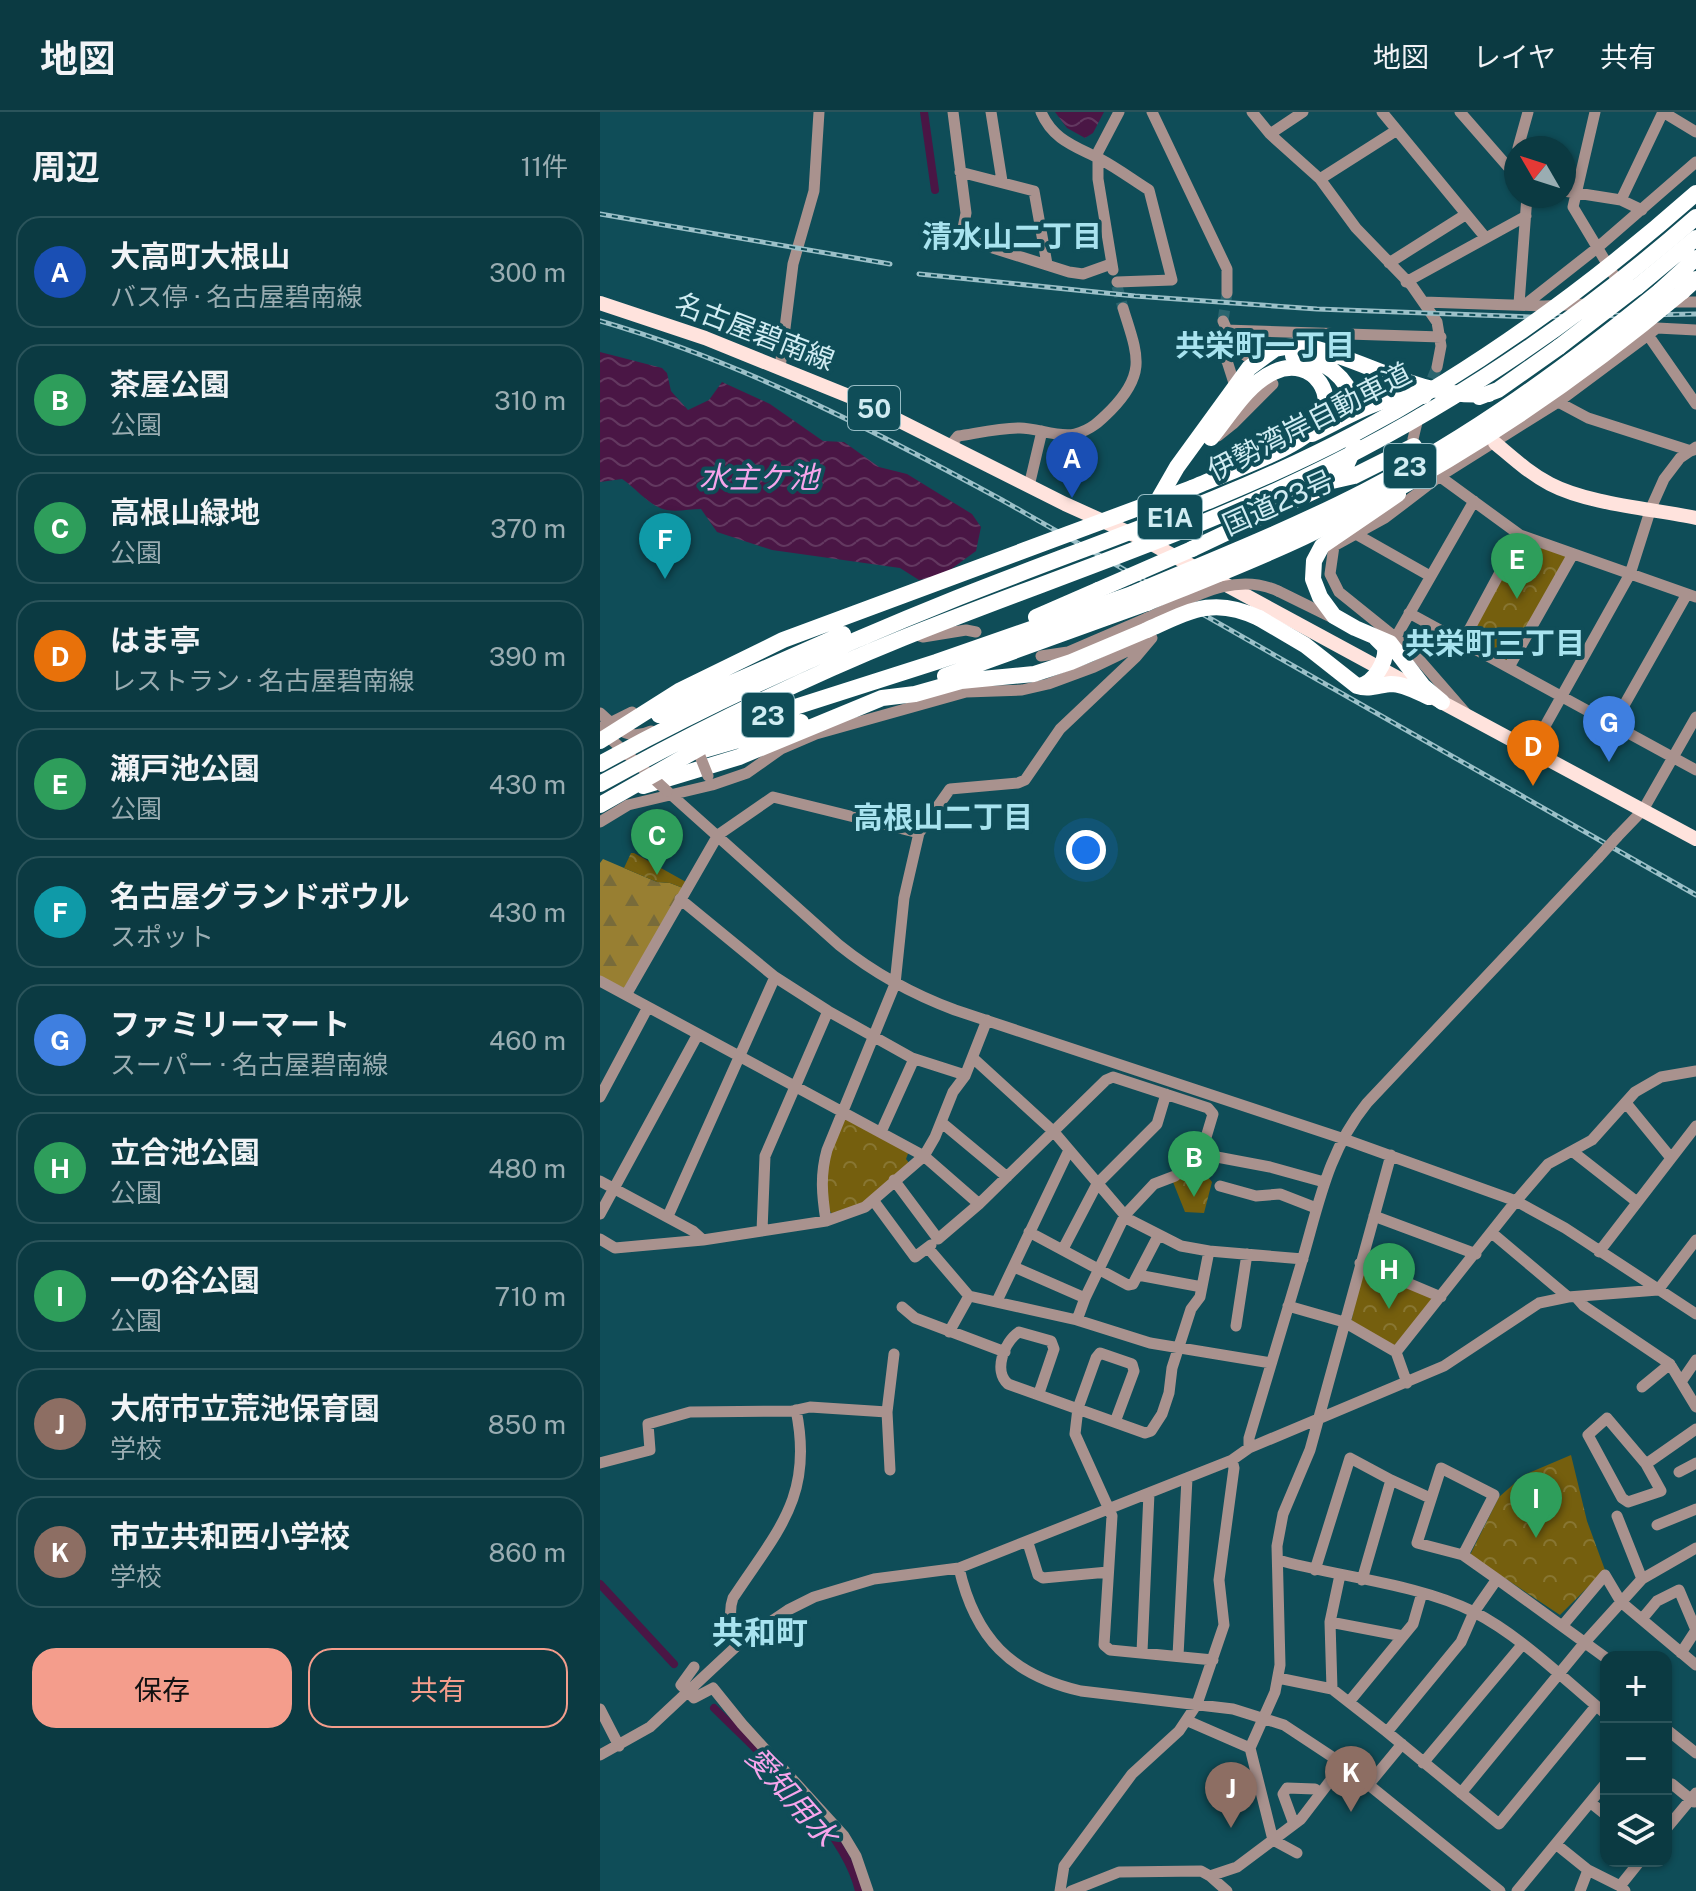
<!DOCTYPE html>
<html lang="ja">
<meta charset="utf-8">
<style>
body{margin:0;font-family:"Public Sans","Noto Sans JP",sans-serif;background:#144149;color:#f1f3f6}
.controls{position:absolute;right:24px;bottom:24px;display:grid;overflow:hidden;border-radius:16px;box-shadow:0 2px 6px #0004}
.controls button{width:72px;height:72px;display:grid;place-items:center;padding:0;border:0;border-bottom:2px solid #2b545b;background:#0b3a42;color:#f1f3f6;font:40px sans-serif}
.compass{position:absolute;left:904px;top:24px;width:72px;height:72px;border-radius:50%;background:#0b3a42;box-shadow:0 2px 6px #0004;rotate:309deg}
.you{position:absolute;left:486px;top:738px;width:28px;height:28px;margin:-20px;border:6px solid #fff;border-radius:50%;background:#1a73e8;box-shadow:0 0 0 12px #1a73e833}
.badge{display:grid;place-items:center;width:52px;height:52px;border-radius:50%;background:#f49d8c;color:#fff;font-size:26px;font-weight:700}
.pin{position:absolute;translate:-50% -66px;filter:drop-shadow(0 2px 4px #0008)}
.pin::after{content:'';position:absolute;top:42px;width:28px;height:24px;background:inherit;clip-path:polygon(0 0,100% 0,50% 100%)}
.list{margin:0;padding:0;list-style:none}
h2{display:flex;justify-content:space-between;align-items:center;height:104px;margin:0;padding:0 32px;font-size:34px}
h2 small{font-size:26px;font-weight:400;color:#9aadb2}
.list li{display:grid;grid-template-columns:52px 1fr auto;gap:24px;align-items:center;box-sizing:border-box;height:112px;margin:0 16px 16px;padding:0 16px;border:2px solid #2b545b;border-radius:24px}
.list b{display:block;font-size:30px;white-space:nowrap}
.list p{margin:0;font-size:26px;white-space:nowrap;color:#9aadb2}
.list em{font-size:26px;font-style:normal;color:#9aadb2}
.actions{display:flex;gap:16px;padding:24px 32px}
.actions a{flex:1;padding:18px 0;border:2px solid #f49d8c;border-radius:24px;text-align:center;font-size:28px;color:#f49d8c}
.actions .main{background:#f49d8c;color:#111}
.icon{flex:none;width:44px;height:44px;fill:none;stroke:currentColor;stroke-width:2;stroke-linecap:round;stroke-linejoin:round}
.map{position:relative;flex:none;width:1096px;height:1779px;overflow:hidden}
header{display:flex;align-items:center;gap:48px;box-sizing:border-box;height:112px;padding:0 40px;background:#0b3a42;border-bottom:2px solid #2b545b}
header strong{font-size:38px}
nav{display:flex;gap:44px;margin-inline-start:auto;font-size:28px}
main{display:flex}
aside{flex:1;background:#0b3a42}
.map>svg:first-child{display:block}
</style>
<header>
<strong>地図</strong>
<nav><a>地図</a><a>レイヤ</a><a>共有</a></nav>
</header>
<main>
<aside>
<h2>周辺<small>11件</small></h2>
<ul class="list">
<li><span class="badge" style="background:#1a4fb4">A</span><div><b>大高町大根山</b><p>バス停 · 名古屋碧南線</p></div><em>300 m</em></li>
<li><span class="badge" style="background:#2e9e5b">B</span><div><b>茶屋公園</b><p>公園</p></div><em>310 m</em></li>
<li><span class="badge" style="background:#2e9e5b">C</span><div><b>高根山緑地</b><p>公園</p></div><em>370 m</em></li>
<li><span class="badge" style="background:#e8710a">D</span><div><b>はま亭</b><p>レストラン · 名古屋碧南線</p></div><em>390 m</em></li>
<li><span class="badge" style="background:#2e9e5b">E</span><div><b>瀬戸池公園</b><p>公園</p></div><em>430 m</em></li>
<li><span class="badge" style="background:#0f9aa8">F</span><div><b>名古屋グランドボウル</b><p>スポット</p></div><em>430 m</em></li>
<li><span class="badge" style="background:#3f7fe0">G</span><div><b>ファミリーマート</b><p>スーパー · 名古屋碧南線</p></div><em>460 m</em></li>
<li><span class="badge" style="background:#2e9e5b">H</span><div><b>立合池公園</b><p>公園</p></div><em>480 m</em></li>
<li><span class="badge" style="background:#2e9e5b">I</span><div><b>一の谷公園</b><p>公園</p></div><em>710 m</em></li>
<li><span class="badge" style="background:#8d6e63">J</span><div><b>大府市立荒池保育園</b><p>学校</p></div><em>850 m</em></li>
<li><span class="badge" style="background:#8d6e63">K</span><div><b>市立共和西小学校</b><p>学校</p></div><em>860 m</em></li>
</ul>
<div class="actions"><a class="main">保存</a><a>共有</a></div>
</aside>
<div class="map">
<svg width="1096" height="1779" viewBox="0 0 1096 1779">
<defs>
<pattern id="forest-firs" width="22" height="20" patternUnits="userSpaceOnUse" patternTransform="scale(2)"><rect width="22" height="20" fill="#987f32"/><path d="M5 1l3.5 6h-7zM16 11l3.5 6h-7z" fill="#786b3a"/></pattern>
<pattern id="park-crowns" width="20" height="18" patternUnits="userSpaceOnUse" patternTransform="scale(2)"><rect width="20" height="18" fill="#755f0e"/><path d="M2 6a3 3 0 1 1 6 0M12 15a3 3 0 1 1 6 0" fill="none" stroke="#887632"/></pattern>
<pattern id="water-waves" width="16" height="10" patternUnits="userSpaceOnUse" patternTransform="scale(2)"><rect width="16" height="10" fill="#4a1645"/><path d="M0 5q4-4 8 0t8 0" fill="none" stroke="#633860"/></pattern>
</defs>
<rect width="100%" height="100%" fill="#0f4d58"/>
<!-- forest -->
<path fill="url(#forest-firs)" d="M3,747L57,770L70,771L83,776L26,877L0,865V751Z"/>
<!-- park -->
<path fill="url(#park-crowns)" d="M920,423L973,442L909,555L862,531Z
M31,741H34L86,770L83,776L70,771L57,770L24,756Z
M250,1006L309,1039L306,1047L309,1051L262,1092L232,1102C215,1081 234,1031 243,1008Z
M595,1049L612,1070L604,1101L585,1100L573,1070Z
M765,1157L832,1185L833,1189L793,1235L751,1211L762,1158Z
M971,1343L987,1409L1005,1458L960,1503L870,1443L899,1385L924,1363Z"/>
<!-- water -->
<path fill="url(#water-waves)" d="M455,0H504L493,21L485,26L467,16Z
M0,240L62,256L67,261L71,279L88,298L109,288L122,270L170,292L223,329L244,330L279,355L307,362L372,402L381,415L376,439L343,463L319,468L300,456L172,438L117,420L101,397C90,397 77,400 67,398C50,395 36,376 22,367L0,370Z"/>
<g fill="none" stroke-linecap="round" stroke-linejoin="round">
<!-- canal -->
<path stroke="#4a1645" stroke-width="8" d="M324,0L335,78
M0,1472L74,1552
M114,1596C159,1641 245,1716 259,1779"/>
<!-- minor-tunnel -->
<path stroke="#2c656f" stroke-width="11" stroke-dasharray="11 5.5" stroke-linecap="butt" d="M517,174L523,196
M623,209L627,181
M826,282L837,255"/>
<!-- minor -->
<path stroke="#a9928e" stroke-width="11" d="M353,0L366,101L361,126L469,160L483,162L511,152
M391,0L402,69
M441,0C453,28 475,34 500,47C517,56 533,68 549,78L572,168L517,170
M552,0L627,157V181
M652,0L670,22L720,67L756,116L812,174L837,210L841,234L837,255
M782,0L885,125
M860,0L916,64
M995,0L973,95L1021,175
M670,22L703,0
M918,36L928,0
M360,60L434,79L447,152
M720,67L797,18
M964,79L1021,88L1042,98
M1021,88L1063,0L1096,20
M789,151L865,103
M513,158L498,67V40L519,0
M806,170L926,104
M824,190L944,194L988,192
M1069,190H1096
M919,192L927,84
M926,192L997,136L1096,50
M623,209L632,229L646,244
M1096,218L1057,216L1048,223L1096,292
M180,256L193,152L214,79L219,0
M635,274L627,249L616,235L617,224L625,218L841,225
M958,290L988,306L1091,339L1096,337
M618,324L633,312L673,272L670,269
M350,334L358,324C378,321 399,316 420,316C437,316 459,326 475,322C491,318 500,309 511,298C548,260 537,242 523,196
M816,340L813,327L819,302
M835,361L920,423L1096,485
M429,374L442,319
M754,421L830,464
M678,479L735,507
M809,501L1096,658
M317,523L323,525L366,518L376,520
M796,525L874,389
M862,531L920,423
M441,544L468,540L547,506
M909,555L973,442
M865,600L811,538L739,480L730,462L734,434L785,406L840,364L958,290L1048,223
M0,601C16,615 27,630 51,619
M1014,611L1087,482
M0,616L32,600
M931,639L1030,462L1051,396L1064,367L1080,346L1096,335
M67,679L239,833C275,862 312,882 355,898L741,1026L916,1089L965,1116L1096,1202
M0,710L28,693L112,673L147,661L181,637L216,622L366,580L422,578L448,572L494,555L548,529
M1017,725L1043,698L1096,605
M80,787L175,865L228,899L312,946L365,963
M0,869L324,1044L379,1092
M26,883L118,723L173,685L319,721
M373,946L454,1020L528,1107L581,1134L609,1139L703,1147
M0,985L48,895
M1026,991L1071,1046
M341,1010L407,1065
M281,1020L314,947
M972,1039L1037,1090
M601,1042L670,1055L724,1070
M294,1068L338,1127L379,1092L506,968L513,965L608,996L613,1002L601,1042L575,1064L554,1072L525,1103L485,1186L477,1208
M0,1069L93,1119L103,1128
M620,1074L656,1084L680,1082L716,1096
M273,1088L315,1145L331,1133
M0,1102L98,922
M68,1104L175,865
M774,1104L876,1142
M226,1109C222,1083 220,1063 227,1038L295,872L304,786L319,721L350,677L418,671L425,668L460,617L536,545L552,526
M162,1119L165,1044L228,899
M429,1120L528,1173L533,1172L558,1124
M892,1121L968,1185
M0,1127L15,1136L103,1128L226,1109L265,1095L324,1044L335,1025L353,980L365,964L387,908
M328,1136L369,1184L477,1208L550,1231L671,1251
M463,1137L497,1072L557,1012L566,982
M999,1140L1096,1014
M760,1151L841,1185
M414,1155L485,1186
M538,1163L602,1175
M976,1185L984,1194L1070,1252L1096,1295
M397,1189L469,1038
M688,1194L744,1210L796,1240L807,1271
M302,1195L315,1206L405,1240
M636,1214L647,1142
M349,1220L369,1184
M796,1240L916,1089L948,1052L992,1028L1035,980L1061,965L1096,959
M1081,1270L1096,1248
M1042,1275L1070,1252
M439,1281L454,1237L451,1229L419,1220C404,1230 393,1259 408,1272L545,1321L551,1319L562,1302L569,1281L572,1256L591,1197L600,1185L609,1139
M1007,1306L1046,1352L1061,1379L1028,1390L1022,1386L988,1323Z
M515,1310L534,1259L532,1252L500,1241L496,1246L478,1296L475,1322L512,1404L504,1533L510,1538L613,1548
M649,1336V1326C667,1267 684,1208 702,1149C719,1091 728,1039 767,991L998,746
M0,1351L50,1338L48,1312L90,1300L192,1299L210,1295L287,1300
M1046,1352L1096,1317
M841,1356L894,1383L863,1443L817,1431Z
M290,1358L287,1300L294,1242
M1079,1360L1096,1351
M1017,1404L1042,1467
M1057,1413L1096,1397
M428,1431L438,1463L443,1466L508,1460
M863,1443L897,1467
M678,1448C739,1465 819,1472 874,1500C921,1524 966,1569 1006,1602
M359,1456C375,1526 411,1563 481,1579L633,1597L684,1613L743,1652L900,1779
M715,1458L750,1346L791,1368
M762,1468L791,1368L830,1386
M1042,1507L1057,1489L1079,1478L1096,1518L1081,1541
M730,1510L803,1524
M963,1513L1005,1463L1021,1490L1096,1553
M142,1529C131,1519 128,1500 133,1486C177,1419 214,1385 196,1298
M542,1540L549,1381
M578,1544L587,1366
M94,1555L81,1573L94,1586L113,1576L142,1612L244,1724L256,1744L268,1779
M678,1566L732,1577L787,1620L861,1530L874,1500L897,1467L1006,1546
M732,1577L730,1510L740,1463
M749,1590L813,1512L822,1481
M0,1597L19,1634
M588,1609L650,1636
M1066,1617L1096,1641
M787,1620L899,1712L996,1594
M0,1643L50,1615L142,1529L188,1498L214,1485L274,1467L359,1456L632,1348L649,1336L844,1254L939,1191L968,1185L1058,1178L1096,1128
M823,1651L922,1533
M769,1672L802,1632
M1066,1675L1072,1672L1094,1690
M861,1681L986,1529L1042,1467L1096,1436
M991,1691L1006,1703
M694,1712L683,1682L687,1676L715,1677L720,1682
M1066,1717L1096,1681
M957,1733L988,1758L1020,1774L1025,1779
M697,1741L673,1728L650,1636L675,1580L680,1553L677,1434L683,1402L710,1338L791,1043
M610,1764L627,1779
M1020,1774L1040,1749
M460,1779L464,1754L532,1662L579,1619L597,1592L624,1513L619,1468L634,1356L632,1348
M471,1779L519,1760L601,1759L610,1764L637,1755L701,1707L743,1652
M917,1779L1006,1671
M980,1779L988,1758"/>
<!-- major -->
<path stroke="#ffe3dd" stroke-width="14" d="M0,191L105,226L256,287L465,392L543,427L601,459
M895,331C913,346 929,361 950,372C988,392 1053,397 1096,406
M619,469L809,572
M834,586L1096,727"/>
<!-- highway -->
<path stroke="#fff" stroke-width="16" d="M1037,175L1096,126
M1060,179L1096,146
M1082,180L1096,167
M693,244C725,246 747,265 756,294
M879,285L898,278L959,235
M712,322C746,306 785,280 824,284
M732,369L754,364L814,334
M592,376C623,362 691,339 713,317C744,287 713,242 674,260C647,272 629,304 611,326
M798,382L722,434L714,449L713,467L720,485L734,504L755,516L790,531L823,574L842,590
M538,423L577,355L649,256L675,237L697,233L710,235C770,250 825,288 889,282
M592,437L723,375L746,354L755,334
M436,505L498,478
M659,506L705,533L757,574C769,578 779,573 791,572C804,572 817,580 829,585
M345,564L547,491
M759,574C774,571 787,550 785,535L776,526
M158,607L336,550L532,482
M100,639L201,610
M43,674L139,645L282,586L315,582L361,569L434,562L471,550L547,518"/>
<!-- rail casing -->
<g stroke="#9bc0c8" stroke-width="5">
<path id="rail" d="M0,102L290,152
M319,162L535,184L717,197L930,205L1096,202
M0,209C142,250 273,318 402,388L1096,783"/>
</g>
<!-- rail -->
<use href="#rail" stroke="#0f4d58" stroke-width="2" stroke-dasharray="6" stroke-linecap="butt"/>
<!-- minor-bridge -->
<path stroke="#a9928e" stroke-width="11" d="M547,506C589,488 633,458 678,479
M0,617L67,679
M96,634L108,664
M998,746L1017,725"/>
<!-- highway-bridge -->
<path stroke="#fff" stroke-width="16" d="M959,235L1037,175
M498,478L592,437
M532,482C610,449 689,418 765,379C871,325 968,254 1060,179
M547,491C599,470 653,449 704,425C841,360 967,277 1082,180
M547,518C590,499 613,484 659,506
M59,603L243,522
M0,629L79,579L183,528L592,376
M0,652C114,589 235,535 357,486C490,433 627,389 754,322C877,257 992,173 1096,81
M0,672C98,618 199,568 303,526C447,468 598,420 736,350C865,285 988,200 1096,105
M0,693L170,596"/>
</g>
<g text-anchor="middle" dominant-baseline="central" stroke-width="8" stroke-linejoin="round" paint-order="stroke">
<!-- shield labels -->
<g fill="#0f4d58" stroke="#96bcc4" stroke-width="2">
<rect x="248" y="274" width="52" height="44" rx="6"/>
<rect x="784" y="332" width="52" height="44" rx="6"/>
<rect x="538" y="383" width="64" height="44" rx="6"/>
<rect x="142" y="581" width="52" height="44" rx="6"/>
</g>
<g font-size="26" font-weight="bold" fill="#d0ecf2">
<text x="274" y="296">50</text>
<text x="810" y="354">23</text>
<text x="570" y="405">E1A</text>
<text x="168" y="603">23</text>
</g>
<!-- street labels -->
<g font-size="28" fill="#d0ecf2" stroke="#0f4d58">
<text transform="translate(155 219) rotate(21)">名古屋碧南線</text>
<text transform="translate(709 309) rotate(-27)">伊勢湾岸自動車道</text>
<text transform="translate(678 390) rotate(-24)">国道23号</text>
</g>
<!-- neighbourhood labels -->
<g font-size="30" font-weight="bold" fill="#a8e3ef" stroke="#0f4d58">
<text x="412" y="124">清水山二丁目</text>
<text x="665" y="233">共栄町一丁目</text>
<text x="895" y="531">共栄町三丁目</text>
<text x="343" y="705">高根山二丁目</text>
</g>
<!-- water labels -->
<g font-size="30" font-style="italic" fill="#f6a5eb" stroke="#0f4d58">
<text x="159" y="365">水主ケ池</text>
<text transform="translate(192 1684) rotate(49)">愛知用水</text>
</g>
<!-- quarter labels -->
<g font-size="32" font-weight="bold" fill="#a8e3ef" stroke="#0f4d58">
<text x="160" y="1520">共和町</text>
</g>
</g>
</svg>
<div class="controls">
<button>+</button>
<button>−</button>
<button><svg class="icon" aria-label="layers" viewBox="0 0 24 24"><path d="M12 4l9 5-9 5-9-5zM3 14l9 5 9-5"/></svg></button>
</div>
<svg class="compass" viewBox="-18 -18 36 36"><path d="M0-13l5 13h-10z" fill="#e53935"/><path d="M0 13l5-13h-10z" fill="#9aadb2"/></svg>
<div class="you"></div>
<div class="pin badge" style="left:472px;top:386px;background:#1a4fb4">A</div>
<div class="pin badge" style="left:594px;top:1085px;background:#2e9e5b">B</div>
<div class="pin badge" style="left:57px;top:763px;background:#2e9e5b">C</div>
<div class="pin badge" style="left:933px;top:674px;background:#e8710a">D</div>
<div class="pin badge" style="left:917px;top:487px;background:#2e9e5b">E</div>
<div class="pin badge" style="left:65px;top:467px;background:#0f9aa8">F</div>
<div class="pin badge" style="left:1009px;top:650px;background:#3f7fe0">G</div>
<div class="pin badge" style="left:789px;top:1197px;background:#2e9e5b">H</div>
<div class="pin badge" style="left:936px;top:1426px;background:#2e9e5b">I</div>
<div class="pin badge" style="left:631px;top:1716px;background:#8d6e63">J</div>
<div class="pin badge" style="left:751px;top:1700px;background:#8d6e63">K</div>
</div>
</main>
